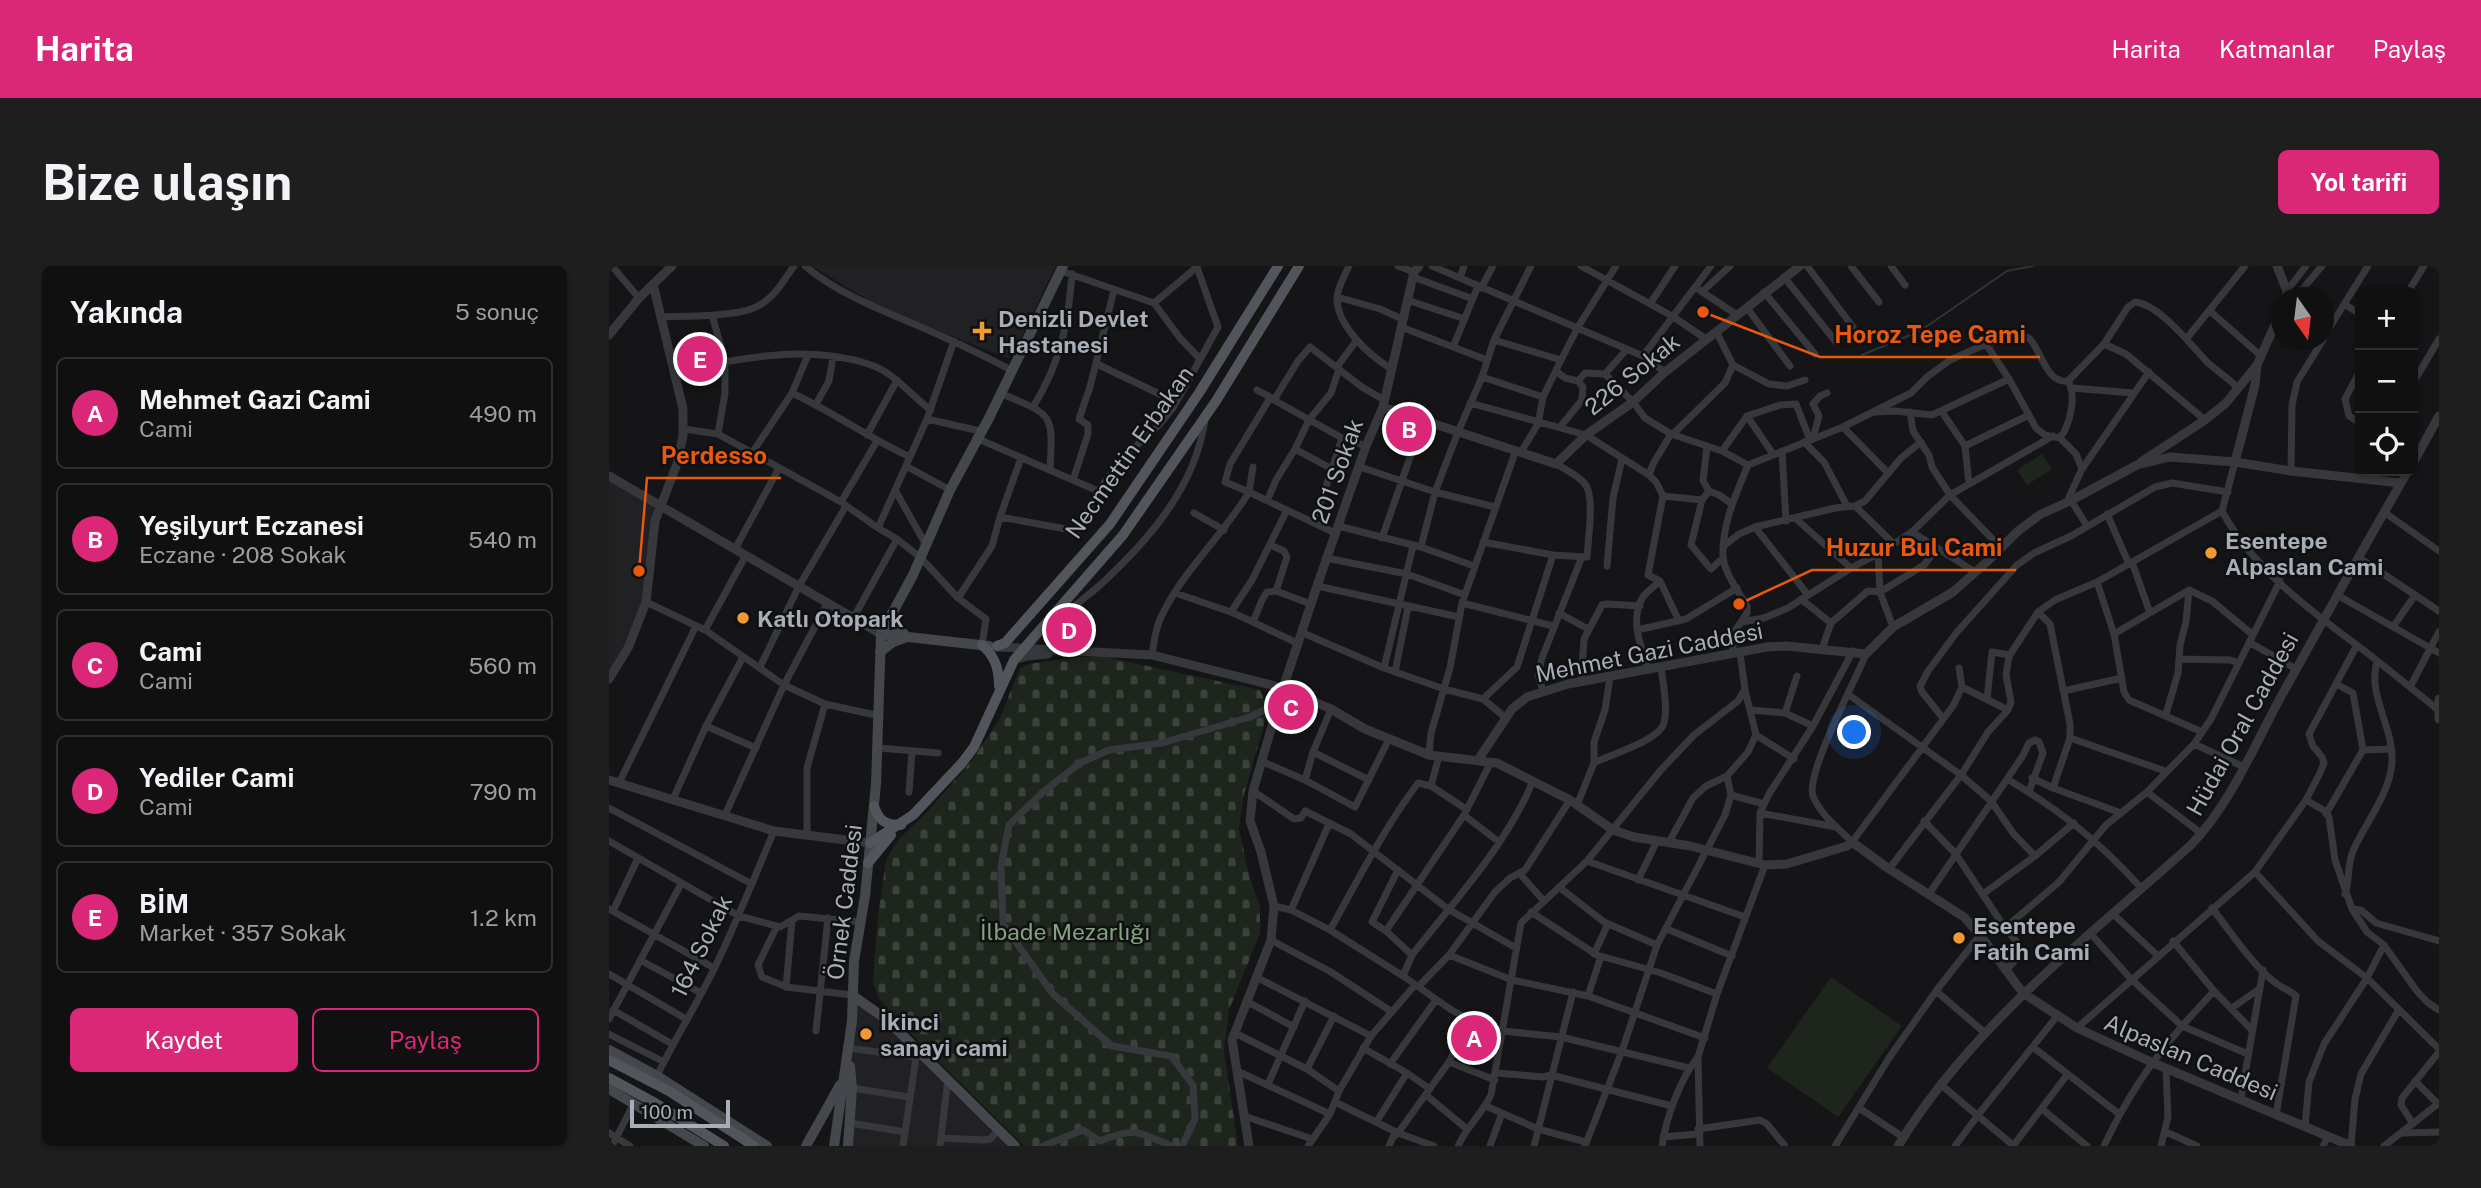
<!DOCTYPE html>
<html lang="tr">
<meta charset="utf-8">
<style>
body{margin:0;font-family:"Public Sans",sans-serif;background:#1e1e1f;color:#f1f3f6}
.controls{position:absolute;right:21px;top:21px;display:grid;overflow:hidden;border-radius:10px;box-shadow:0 2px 5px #0004}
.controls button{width:63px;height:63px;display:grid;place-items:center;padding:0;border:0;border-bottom:2px solid #303031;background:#101011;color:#f1f3f6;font:35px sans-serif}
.compass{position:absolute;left:1662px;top:21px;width:63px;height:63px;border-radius:50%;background:#101011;box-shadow:0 2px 5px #0004;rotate:166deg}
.scale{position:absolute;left:21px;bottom:18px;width:100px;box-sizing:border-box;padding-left:7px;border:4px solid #a7aeb7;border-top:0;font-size:19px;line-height:24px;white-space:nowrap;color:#a7aeb7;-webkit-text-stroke:5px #101012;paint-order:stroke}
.you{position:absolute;left:1246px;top:467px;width:24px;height:24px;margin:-18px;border:5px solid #fff;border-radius:50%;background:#1a73e8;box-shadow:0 0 0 10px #1a73e833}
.badge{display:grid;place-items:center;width:46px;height:46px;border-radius:50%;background:#db2777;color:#fff;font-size:23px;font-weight:700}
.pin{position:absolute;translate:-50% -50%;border:4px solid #fff;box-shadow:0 2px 7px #0006}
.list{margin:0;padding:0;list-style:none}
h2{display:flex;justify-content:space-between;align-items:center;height:91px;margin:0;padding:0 28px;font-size:30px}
h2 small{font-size:23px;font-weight:400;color:#9c9d9f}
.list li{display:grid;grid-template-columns:46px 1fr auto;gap:21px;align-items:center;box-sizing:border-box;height:112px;margin:0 14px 14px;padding:0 14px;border:2px solid #303031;border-radius:10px}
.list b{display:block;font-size:26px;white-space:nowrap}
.list p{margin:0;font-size:23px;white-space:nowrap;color:#9c9d9f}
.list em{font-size:23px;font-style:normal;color:#9c9d9f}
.actions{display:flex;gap:14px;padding:21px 28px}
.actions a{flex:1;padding:16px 0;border:2px solid #db2777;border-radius:10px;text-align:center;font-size:24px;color:#db2777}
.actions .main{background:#db2777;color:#fff}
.icon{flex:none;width:38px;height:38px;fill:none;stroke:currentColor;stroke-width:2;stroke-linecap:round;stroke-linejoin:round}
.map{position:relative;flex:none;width:1830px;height:880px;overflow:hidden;border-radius:10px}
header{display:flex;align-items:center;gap:42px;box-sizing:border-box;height:98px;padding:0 35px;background:#db2777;color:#fff}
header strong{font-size:33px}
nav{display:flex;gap:38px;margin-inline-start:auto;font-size:24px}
.intro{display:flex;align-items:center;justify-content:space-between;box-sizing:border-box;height:168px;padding:0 42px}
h1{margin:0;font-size:49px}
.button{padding:18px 32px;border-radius:10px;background:#db2777;color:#fff;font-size:24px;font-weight:700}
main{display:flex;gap:42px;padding:0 42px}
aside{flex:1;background:#101011;border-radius:10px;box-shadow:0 2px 5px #0004}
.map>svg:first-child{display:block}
</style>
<header>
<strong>Harita</strong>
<nav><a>Harita</a><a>Katmanlar</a><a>Paylaş</a></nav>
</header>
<div class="intro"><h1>Bize ulaşın</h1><a class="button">Yol tarifi</a></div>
<main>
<aside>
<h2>Yakında<small>5 sonuç</small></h2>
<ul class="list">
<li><span class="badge">A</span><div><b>Mehmet Gazi Cami</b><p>Cami</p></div><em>490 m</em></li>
<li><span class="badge">B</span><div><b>Yeşilyurt Eczanesi</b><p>Eczane · 208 Sokak</p></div><em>540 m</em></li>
<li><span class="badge">C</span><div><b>Cami</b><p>Cami</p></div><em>560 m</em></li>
<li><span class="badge">D</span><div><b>Yediler Cami</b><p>Cami</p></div><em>790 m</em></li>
<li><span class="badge">E</span><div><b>BİM</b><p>Market · 357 Sokak</p></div><em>1.2 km</em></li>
</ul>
<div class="actions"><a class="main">Kaydet</a><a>Paylaş</a></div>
</aside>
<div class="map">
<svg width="1830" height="880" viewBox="0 0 1830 880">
<defs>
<pattern id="cemetery-stones" width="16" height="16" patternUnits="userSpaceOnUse" patternTransform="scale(1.75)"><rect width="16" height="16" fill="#1d251d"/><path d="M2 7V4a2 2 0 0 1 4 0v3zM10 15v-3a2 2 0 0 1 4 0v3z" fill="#3b423c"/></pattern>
</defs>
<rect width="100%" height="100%" fill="#151517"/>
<!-- built -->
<path fill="#212124" d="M203,0H447L404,88L398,92L270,41Z
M0,210L47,241L37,336L0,413Z
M243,729L406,880H234Z"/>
<!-- cemetery -->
<path fill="url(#cemetery-stones)" d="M468,391H496L651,424L658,440L655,459L634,532L630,562L640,610L651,640V667L620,744L615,785L629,880H415L292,758L271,734L264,718L268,658L277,594L289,574L321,543L364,493L391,452L411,402L420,398Z"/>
<!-- garden -->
<path fill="#1d251d" d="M1433,188L1443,203L1418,219L1408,204Z
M1222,711L1293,760L1229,851L1158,802Z"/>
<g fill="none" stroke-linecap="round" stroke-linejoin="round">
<!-- stream -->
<path stroke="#2b363b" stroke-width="2" d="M1253,89L1311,65L1398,5L1424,0"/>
<!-- minor -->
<path stroke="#36383c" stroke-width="7" d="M3,0L30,32
M196,0C227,26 267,42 305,58C338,72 370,87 402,104
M740,0C736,9 728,22 728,32C728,60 760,89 781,102
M789,0L805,6
M823,0L1034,90L1056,106
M972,0L1063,50L1097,73
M1198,0L1244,61
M1242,0L1270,36
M1282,0L1296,19
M452,5L545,37L571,72L591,93
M804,11L864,33
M1175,11L1227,76
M851,12L855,0
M1086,21L1128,49
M872,22L884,0
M1678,25L1697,0
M1093,26L1121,0
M1155,26L1206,88
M1799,26L1815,0
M728,31L771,43L793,53
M1681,32L1691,26L1713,0
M798,34L856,53
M545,37L588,1L586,0
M1041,38L1066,0
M1735,38L1751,48
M1138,42L1181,100
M1601,45L1652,90
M103,49L116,95V127L109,168
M52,51C76,50 130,51 149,40C165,32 175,14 185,0
M792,61L878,94
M1107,65L1124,99L1160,118L1178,120L1196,114
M1578,72L1636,0
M1714,72L1759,0
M885,74L952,94
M1377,78L1400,113L1427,162L1436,169L1451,172L1467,188L1473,203L1460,231L1478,260
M1495,78L1517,88L1596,154
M844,81L869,20
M1034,90L1102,0
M488,98L567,136
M728,101L747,75
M65,105C129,93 199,77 262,99C286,107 302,130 322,144
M947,105L956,112L969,115L976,107L996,108L1024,136L1036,152L1062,168L1113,185L1139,199
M1751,105L1736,133L1740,150L1751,157
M996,108L1018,83
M873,111L934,131
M1804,117L1830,73
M1463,122L1524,127
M648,124L665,133
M183,127C224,146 260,172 301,191
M391,127C445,150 444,146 441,204
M861,137L977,169L1040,209L1047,216L1054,230L1093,234L1100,225L1110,229L1123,238
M207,138L220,115L224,91
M424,141C451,98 459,59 463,8
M1267,146L1286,145L1323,149L1400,113
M1301,146L1304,165L1320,189L1323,201L1341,229L1392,282
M1333,146L1356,180L1360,218
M1138,150L1164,188
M318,153L371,165
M951,161L973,134L974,121L969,115
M1234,161L1279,207
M75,163L109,168L232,236L269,262L288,273L245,351
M1064,168L1116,117L1124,99
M258,169L288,114
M367,172L489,225
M1204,172L1210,150L1204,138L1211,130L1218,127
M1451,172C1461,159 1468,130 1459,115L1495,78L1519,41L1526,36C1550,38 1582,79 1598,96C1608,105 1619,112 1628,121
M1195,176L1215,196L1238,240
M757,180L733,172L665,134L689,95L701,81L753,121L775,134
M1098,180L1094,215L1100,225
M1356,180L1420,149
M686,183L700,154L722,127L730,103
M1113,185L1138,150L1171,139L1187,138L1201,174
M1173,185L1177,255
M912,186L929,158L934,131L952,94L969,61L1007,0
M143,187L183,127L199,89
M1626,196L1613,245C1644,304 1705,347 1757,386C1781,405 1805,424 1828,443
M297,200L341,224
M644,201L640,226L616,216L621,198L661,132
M751,201L826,226L886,241
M1473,203L1540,106
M1682,205L1683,139L1688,116L1714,74
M1040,209L1044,198L1062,168
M464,214L479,168V159L470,153L481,121L505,24
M286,224L317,279
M1054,230L1039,309L1051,315L1070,355
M659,233L667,214L686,183L723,203L733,172
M1093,234L1082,279L1102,303L1114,292
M232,236L268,175
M1246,240L1284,277
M1775,246L1830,285
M585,247L615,264
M1498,248L1520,298
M391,251L468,265L489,225L514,192L550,159L564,142L609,61L588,1
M1186,252L1242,302
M705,255L723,203
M729,260L812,281L865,300
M1146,261L1199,329
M269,262L318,153L345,75
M1303,266L1366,306
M773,272L814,154
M288,273L312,292L349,332L377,353L373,379
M874,276L944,289L978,291C979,274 986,230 976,218C969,209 957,204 947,198
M661,279L675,285L678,291L667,325
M1116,279L1130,268L1146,261L1226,242L1246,240L1256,235L1292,192L1312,176
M812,281L826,226L849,166L873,111L885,74L922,0
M126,283L170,202
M1269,288L1271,326L1284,361
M1749,291L1830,345
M717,292L798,308L856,329
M1523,296L1541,347
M998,300L1004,232L1013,193
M1488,316L1505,368L1515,426L1520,434L1593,466
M708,320L850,351
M566,327L622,346L643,314L678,244
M1728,329L1830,387
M349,332L383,280L391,251L412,192
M1192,333L1222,357
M37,336L96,364L175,419L216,438L271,450
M853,337L944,360
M622,346L644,356L653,334L658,326L667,325L702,338
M1429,346L1441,358L1461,458V472L1444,522
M950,347L979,363
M644,356L690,378
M1133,356L1155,352L1179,342L1242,302L1269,288L1303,266L1341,229L1444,170
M1784,361L1806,329
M96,364L137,289
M1028,364L1077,353L1128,322
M694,367L775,402L835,423L874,433L897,452
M1505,368L1580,324L1603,335L1644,369
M1640,376L1687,403
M451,383L443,376V364C455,346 474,334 490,320C539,275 586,222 596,154
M1213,383L1222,357L1259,325L1271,326L1315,299L1328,282
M1124,387V368L1138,347V340C1130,326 1115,307 1114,290C1113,258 1127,228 1139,199L1234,161L1302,127L1318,111L1341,94L1377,78L1404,71L1415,70L1421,73C1433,87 1438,118 1459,115
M1257,388C1247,414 1196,508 1204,530C1211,548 1229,562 1243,576L1344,440L1353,421L1350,402
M543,389C545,375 547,360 554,347C575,304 615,268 640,226L726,267
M1570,393L1621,394L1630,397
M151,401L190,320L237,240
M775,402L804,280
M1040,404C1032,383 1020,352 1034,331C1038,325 1046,320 1051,315
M786,406L799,341
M972,416L975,373L993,339L998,338L1031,340
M1353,421L1399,444
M1801,421L1830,366
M934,425L929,408L933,392L972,293
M1454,425L1513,412
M1240,429L1352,509L1382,535L1404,567L1426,590
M874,433L908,401L944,289
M1378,433L1383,386L1401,389
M1141,444L1176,447L1204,460
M1176,447L1188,410
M1557,448L1569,407L1571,379L1577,356L1580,324
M1334,452L1313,426L1311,420L1319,405L1348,366L1408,299L1425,287L1462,270L1546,221L1563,217L1619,226
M97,460L147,482
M1147,469L1185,493
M1461,472L1556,505
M1585,478L1635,501
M270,482L329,487
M1754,484L1782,483
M704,486L760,514
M820,489L822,467L841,402L853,337L907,184
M652,495L696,514L746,541L780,473
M985,497C1002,488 1050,475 1055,457C1059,440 1054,418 1052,401
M1423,512L1444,522L1512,547
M1398,513C1451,544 1492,577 1533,623
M696,514L704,486L722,443
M10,517L87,360
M822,520L857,543
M644,525L685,553L692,552L696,545L742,568L839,643L907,682
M300,526L303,485
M1538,526L1593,568
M1122,529L1155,538
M64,533L97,460L134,391
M1697,534L1716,545L1720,551L1726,594L1743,643L1758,666L1775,679L1807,724L1818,736L1830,744
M968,539L985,497V476L996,444L1001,411
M0,542L143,618
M1151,547L1227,561
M1717,548L1754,484L1744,427L1727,418
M116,549L175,419L219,336
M855,549L890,576
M1315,555L1346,587L1396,662L1408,676L1409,691L1396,705
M198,570V502L216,438
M0,575L130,650L171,661L190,650L252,656
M1060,576L1084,532L1097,520L1118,510L1139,486L1147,469L1136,424
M978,595L1136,651
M1150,597L1151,547L1160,528L1204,460L1244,385
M1280,603L1352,509L1379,466L1399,444L1402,436L1397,409L1400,390L1429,346L1446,334L1488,316L1613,245
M1646,606L1709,675L1758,712L1830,783
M910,607L935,635
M1029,614L1048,575
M950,621L995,656L1048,679
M1320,628L1413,491L1420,477L1426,474L1430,476L1434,487L1420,526
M1374,628L1426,590L1465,557
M1736,628C1741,614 1738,599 1744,585C1756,557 1781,528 1783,496C1785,461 1758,430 1768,395
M665,640L682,644L721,664L794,710L841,743L861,754L894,765L952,771L1080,802
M1603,642C1620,664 1647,704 1668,718C1675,723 1681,724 1687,730L1667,849
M0,643L105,702
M1743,643L1752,644L1767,657L1830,675
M682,644L720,558
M4,645L29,592
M922,646L988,689L1052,707L1108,728
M1504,648L1548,689
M183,655L177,721L243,729
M168,660L149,699L153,711L175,720
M1396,662L1450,616L1497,559L1538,526L1585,478L1602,453L1671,315
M1058,663L1123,690
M721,664C749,614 775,562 809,517L822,520L830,490
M777,665L763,656L789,604
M1481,667L1522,713L1573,760C1539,800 1517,833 1495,880
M662,674L722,706L783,746
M1564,675L1605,725L1643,764
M985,688L999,658
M803,689L777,665L855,549L882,496
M840,689L903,714L979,730L1096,772
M31,694L92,727
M0,708L77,753
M794,710L803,689C846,634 897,580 924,515
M647,711L762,770
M810,720L840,689L886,626L901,612L916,604L961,534
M1327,725L1376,767
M1605,725L1573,760L1639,788
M979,730L992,690
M637,735L685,761
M1623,742L1650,723
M4,744L63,778
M0,753L72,618
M1468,762L1646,606L1697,534L1711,507L1715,497L1713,491L1704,480L1700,468L1748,379
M207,765L219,652
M626,767L698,803L730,825
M0,768L55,796
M1424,781L1510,848
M239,782L307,791
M754,782L798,807L821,823
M840,796L886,814
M781,798L827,734
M698,803L725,750
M628,805L721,848
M887,807L934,811L942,809L1063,840
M48,810C66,772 89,737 107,699C128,655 146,610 165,565
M1806,815L1829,838
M659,818L696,735
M1331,818L1405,880
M243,822L300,831
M817,829L858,863
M1632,832L1654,704
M726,836L789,867L825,880
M877,840L929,863L977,876
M1250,842L1294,871
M1433,843L1478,880
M635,850L703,873
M768,855L798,807
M241,857L296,866
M1804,858L1792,839L1793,832L1830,786
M1696,861L1700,816L1715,778L1758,712L1775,679
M1089,863L1151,854L1158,858L1176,880
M1557,866L1588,880
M0,867L21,880
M1793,867L1830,866
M1054,871L1089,868
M332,872L374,874L381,873L390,864
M3,880L25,837
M294,880L307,791L311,787
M331,880L339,813
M434,880L474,864L491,875C528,860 529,867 563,880
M573,880L586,853L584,819L562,790L503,780L444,728L394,658L392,600L400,559L434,526L471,497L500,484L553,477L641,451L669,437
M699,880L721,848L730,825L762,770L806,719
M780,880L784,871L789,867L840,796L861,754
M849,880C857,861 873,848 882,829L912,657L978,595L1051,505L1085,469L1129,435L1136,423L1131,387
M881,880L893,847
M925,880L964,726
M976,880L1013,785L1048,679L1116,549L1122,529L1118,510
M1053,880C1057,852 1071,813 1089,791
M1091,880L1089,791L1108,728L1156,599
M1226,880L1280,792L1327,725L1371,669
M1346,880L1369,849L1449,749
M1404,880L1458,809
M1552,880L1559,851L1557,802
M1714,880L1719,870
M1742,880L1746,833L1752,808L1789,745
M1775,880L1830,837"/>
<!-- tertiary -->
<path stroke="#36383c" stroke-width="9" d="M1668,0L1678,25L1677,32
M0,69L30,32L63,0
M774,141L947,198L977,169L1024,136L1056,106L1191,0
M1532,196L1596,154L1617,137L1648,99
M1626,196L1646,119L1648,99L1672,45
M1804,197L1830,150
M0,210L272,368
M388,381L543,389L674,422L722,443L756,463L820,489L888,497L961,534L1004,564L1025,571L1081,580L1156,599L1178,598L1238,580L1243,576L1280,603L1355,651L1371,669L1414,727L1468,762L1542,796L1742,880
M405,394L418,390L439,388
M0,413L19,382L37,336L46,255L68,198L74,170V143L44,18
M1830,433V453
M869,494L903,443L918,431L959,418L1158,381L1177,380L1257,388L1284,361L1344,326L1381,293L1409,265L1432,248L1461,235L1528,199L1561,191L1626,196L1682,205L1792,217
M0,514L165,565L261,577
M640,880L623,774L662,674L665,640L652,586L641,555L644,525L674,422L708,320L757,180L774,141L805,6L810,0
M1289,880C1363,759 1477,673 1582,579C1620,539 1642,487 1668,438C1711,360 1754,282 1799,205"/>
<!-- secondary -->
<path stroke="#44474c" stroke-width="10" d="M272,368L380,380
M271,386L284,376L298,371L287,360L283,347
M243,729L277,753L406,880
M0,784L48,810L158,880
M0,823L95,880
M197,880L231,819
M225,880L243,755L245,695L256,630L267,518L272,368L304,309L341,224L380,152L454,0
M239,880L243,822L241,800"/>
<!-- primary -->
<path stroke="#52555b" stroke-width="10" d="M373,379C386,390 390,403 390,420
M388,380L396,377L501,258L590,127L669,0
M265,540C270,555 276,559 292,559
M261,577L304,549L353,497L365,481L405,394L514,269L607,135L690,0
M259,597L282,569
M0,794L60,825L145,880
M0,812L46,837L115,880"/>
</g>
<!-- markers -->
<g fill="#f19933" stroke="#101012" stroke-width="2.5">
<path d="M369.5 54.5h7v7h7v7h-7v7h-7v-7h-7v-7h7z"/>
<circle cx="1602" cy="287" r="7"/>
<circle cx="134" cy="352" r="7"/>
<circle cx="1350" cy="672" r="7"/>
<circle cx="257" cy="768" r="7"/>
</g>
<g text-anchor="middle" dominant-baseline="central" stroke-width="5" stroke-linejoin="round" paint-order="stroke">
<!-- poi labels -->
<g font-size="23" font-weight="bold" fill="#a7aeb7" stroke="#101012" text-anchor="start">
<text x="389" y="52">Denizli Devlet<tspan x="389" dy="26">Hastanesi</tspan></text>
<text x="1616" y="274">Esentepe<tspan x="1616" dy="26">Alpaslan Cami</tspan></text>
<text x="148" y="352">Katlı Otopark</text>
<text x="1364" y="659">Esentepe<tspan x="1364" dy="26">Fatih Cami</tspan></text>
<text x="271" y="755">İkinci<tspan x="271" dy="26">sanayi cami</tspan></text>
</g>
<!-- street labels -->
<g font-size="23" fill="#a7aeb7" stroke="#101012">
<text transform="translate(1023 108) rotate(-39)">226 Sokak</text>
<text transform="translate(520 186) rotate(-55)">Necmettin Erbakan</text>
<text transform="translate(728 205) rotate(-70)">201 Sokak</text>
<text transform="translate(1040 386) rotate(-11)">Mehmet Gazi Caddesi</text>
<text transform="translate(1633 458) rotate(-61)">Hüdai Oral Caddesi</text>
<text transform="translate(235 636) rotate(-83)">Örnek Caddesi</text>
<text transform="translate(92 680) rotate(-64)">164 Sokak</text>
<text transform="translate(1582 791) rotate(23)">Alpaslan Caddesi</text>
</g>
<!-- park labels -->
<g font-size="23" fill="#80a27e" stroke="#101012">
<text x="456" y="665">İlbade Mezarlığı</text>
</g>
</g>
<!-- callouts -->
<path fill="none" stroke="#e8590c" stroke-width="2.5" d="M1094 46L1211 91H1431M30 305L38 212H172M1130 338L1203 304H1407"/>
<g fill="#e8590c" stroke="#101012" stroke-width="2.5">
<circle cx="1094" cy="46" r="7"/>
<circle cx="30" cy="305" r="7"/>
<circle cx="1130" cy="338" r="7"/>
</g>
<g font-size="24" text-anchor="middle" font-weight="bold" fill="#e8590c" stroke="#101012" stroke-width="5" stroke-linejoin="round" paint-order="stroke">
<text x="1321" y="77">Horoz Tepe Cami</text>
<text x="105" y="198">Perdesso</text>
<text x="1305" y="290">Huzur Bul Cami</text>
</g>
</svg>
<div class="controls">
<button>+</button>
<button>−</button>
<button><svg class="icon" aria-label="locate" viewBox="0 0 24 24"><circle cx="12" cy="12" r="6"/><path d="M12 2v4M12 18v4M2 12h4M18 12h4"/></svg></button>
</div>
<svg class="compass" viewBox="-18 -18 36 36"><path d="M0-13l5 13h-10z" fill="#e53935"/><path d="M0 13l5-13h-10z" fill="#9c9d9f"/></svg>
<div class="scale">100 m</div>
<div class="you"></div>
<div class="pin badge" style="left:865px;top:772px">A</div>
<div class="pin badge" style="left:800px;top:163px">B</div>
<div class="pin badge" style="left:682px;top:441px">C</div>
<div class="pin badge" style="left:460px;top:364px">D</div>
<div class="pin badge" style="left:91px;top:93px">E</div>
</div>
</main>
